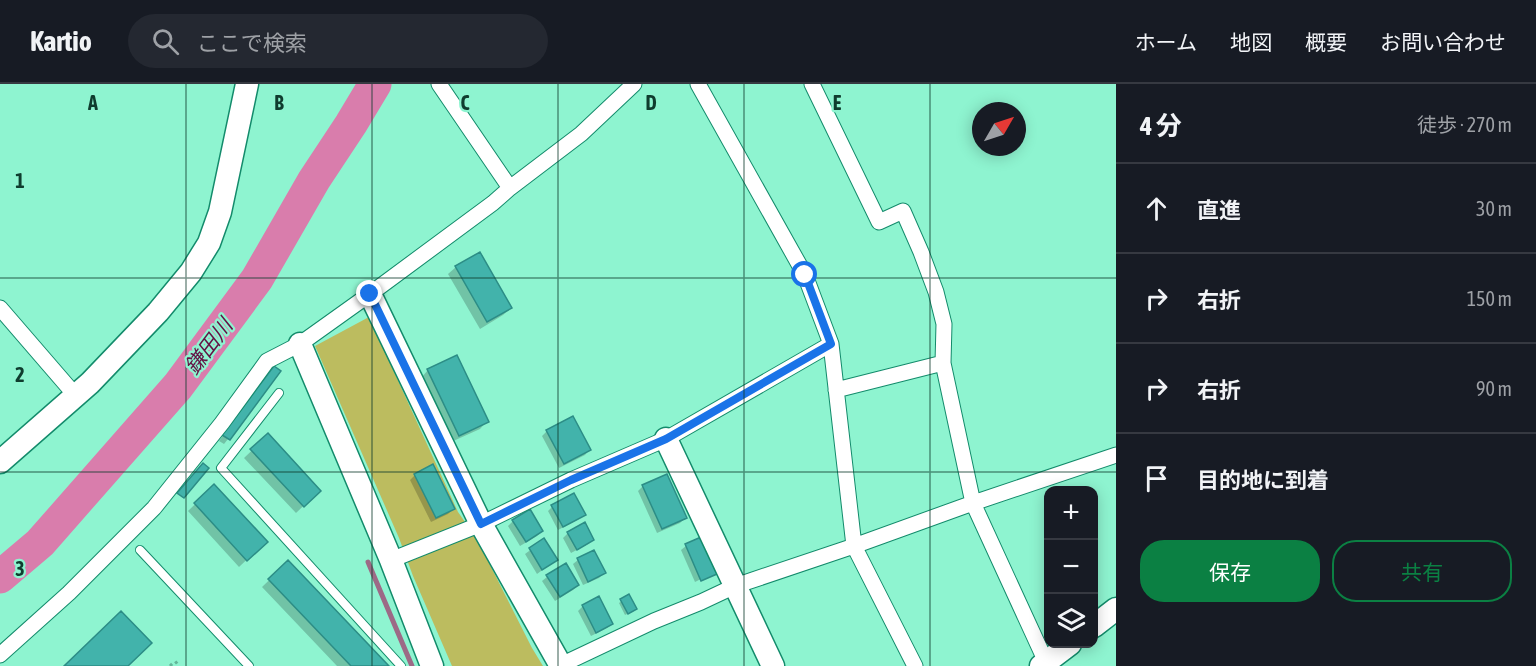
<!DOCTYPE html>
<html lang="ja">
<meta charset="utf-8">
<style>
body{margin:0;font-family:"Asap Condensed","Noto Sans JP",sans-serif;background:#242831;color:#f1f3f6}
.controls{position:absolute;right:18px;bottom:18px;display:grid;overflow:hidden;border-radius:12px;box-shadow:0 3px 15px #0003}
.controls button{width:54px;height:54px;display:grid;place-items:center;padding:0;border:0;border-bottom:2px solid #363941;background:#171b24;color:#f1f3f6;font:30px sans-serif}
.compass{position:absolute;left:972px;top:18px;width:54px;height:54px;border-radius:50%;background:#171b24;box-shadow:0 3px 15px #0003;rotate:51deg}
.stop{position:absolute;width:18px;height:18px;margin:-14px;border:4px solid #1a73e8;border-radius:50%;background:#fff}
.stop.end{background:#1a73e8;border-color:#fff;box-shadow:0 2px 6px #0008}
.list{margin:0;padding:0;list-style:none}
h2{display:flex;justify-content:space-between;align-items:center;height:78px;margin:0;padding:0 24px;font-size:26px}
h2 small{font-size:20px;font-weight:400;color:#9ea1a6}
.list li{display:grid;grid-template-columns:39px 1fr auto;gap:18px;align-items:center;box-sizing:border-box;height:90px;padding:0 24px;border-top:2px solid #363941}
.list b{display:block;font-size:22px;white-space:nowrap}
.list em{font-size:20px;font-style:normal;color:#9ea1a6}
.actions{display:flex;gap:12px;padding:18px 24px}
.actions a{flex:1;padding:14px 0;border:2px solid #0b8043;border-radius:24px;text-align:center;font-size:21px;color:#0b8043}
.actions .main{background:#0b8043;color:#fff}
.icon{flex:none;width:33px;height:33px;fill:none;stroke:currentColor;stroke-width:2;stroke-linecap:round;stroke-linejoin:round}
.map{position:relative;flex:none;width:1116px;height:582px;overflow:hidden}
header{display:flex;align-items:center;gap:36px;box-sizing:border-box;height:84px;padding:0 30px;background:#171b24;border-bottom:2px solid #363941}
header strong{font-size:28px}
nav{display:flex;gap:33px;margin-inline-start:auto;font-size:21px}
.search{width:420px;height:54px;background:#242831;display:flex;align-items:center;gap:15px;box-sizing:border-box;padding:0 21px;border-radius:33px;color:#9ea1a6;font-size:22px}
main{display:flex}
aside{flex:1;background:#171b24}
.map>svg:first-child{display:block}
</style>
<header>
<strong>Kartio</strong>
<div class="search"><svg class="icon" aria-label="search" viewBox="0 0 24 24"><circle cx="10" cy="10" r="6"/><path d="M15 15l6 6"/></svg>ここで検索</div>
<nav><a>ホーム</a><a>地図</a><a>概要</a><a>お問い合わせ</a></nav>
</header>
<main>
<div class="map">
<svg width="1116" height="582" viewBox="0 0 1116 582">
<rect width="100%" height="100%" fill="#8ef4d0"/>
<!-- green -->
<path fill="#bcbc5f" d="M369,233L458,428L477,455L532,564L543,582H452L413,492L399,454L315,262Z"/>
<!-- shadow -->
<path fill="#0003" d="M456,183L511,224L503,231L480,245L448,190Z
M428,286L487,337L480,345L451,358L421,294Z
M279,288L228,355L224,360L219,357L269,289Z
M547,347L589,366L585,371L559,384L542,352Z
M268,351L319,407L296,429L244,374Z
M415,391L453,425L448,430L431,438L410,396Z
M214,402L258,465L239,483L188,427Z
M643,402L685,434L680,439L657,449L638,407Z
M552,423L584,430L579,435L558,446L548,427Z
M513,437L541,447L537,452L520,462L508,442Z
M584,440L592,455L588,460L571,469L563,454L568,449Z
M700,455L715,489L711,493V490L695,498L681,466L686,462Z
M544,456L556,476L537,490L525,470Z
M594,468L604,489L599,494L583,501L573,480L578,476Z
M288,478L387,582H337L262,503Z
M547,493L578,501L573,506L555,517L542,497Z
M628,512L633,527L625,531L619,519Z
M583,522L612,540L607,544L591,552L578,527Z"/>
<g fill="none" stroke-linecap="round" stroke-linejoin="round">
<!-- stream -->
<path stroke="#9c6a86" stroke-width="5" d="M368,478L412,582"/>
<!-- river -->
<path stroke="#d97dac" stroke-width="33" d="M0,493L40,459L178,302L257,195L314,96L351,40L375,0"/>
</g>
<!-- building -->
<path fill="#42b3ab" stroke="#2c8d86" stroke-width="1.5" d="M480,168L512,224L487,238L455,182Z
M457,271L489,338L459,352L427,285Z
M274,282L281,287L230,356L222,351Z
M573,332L591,366L564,380L546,346Z
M268,349L321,407L304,423L250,365Z
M203,379L209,384L184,414L177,409Z
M433,380L455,425L436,434L414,390Z
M667,390L687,434L662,445L642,401Z
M214,400L268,458L247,477L194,419Z
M574,409L586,431L563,443L551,421Z
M530,425L543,447L526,458L512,436Z
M585,438L594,456L577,466L567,448Z
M701,453L717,490L701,497L685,460Z
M544,454L558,476L542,486L529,464Z
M594,466L606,489L588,498L577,474Z
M288,476L389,582H351L268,495Z
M566,479L579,501L560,513L546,491Z
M629,510L637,525L628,530L620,515Z
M599,512L613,540L596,549L582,521Z
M121,527L152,559L128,582H64Z"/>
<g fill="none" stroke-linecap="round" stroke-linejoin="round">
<!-- lane casing -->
<g stroke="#138b6b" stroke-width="10">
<path id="lane" d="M279,309L221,384L401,582
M140,466L249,582"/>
</g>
<!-- street casing -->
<g stroke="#138b6b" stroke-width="17">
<path id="street" d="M698,0L805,191L831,260L854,462L915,582
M812,0L879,138L903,127L921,168L936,208L944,240L943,279
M510,104L581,50L634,0
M0,224L76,312
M836,306L943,279L973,419L1046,578L1050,582
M391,476L481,440L571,396L666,355L831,260
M0,571L69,509L154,424L222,339L267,277L300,260L370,210L493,119L510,104L439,0
M561,581L654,537L701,518L735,502L854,462L973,419L1116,371"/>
</g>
<!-- secondary casing -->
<g stroke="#138b6b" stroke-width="25">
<path id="secondary" d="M370,210L481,440L561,582
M300,260L391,476L432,582
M666,355L773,582
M0,378L90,299L158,228L191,188L209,159L220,128L247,0
M1094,542L1116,525
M1041,582L1070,560"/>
</g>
<!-- path -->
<path stroke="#63b699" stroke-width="3" stroke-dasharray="3 4.5" stroke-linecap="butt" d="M170,582L175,577L179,582"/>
<!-- lane -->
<use href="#lane" stroke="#fff" stroke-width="8"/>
<!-- street -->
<use href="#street" stroke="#fff" stroke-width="15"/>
<!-- secondary -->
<use href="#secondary" stroke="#fff" stroke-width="22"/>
</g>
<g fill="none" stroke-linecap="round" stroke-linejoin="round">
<!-- route -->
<path stroke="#1a73e8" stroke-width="8" d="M370,210L481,440L571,396L666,355L831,260L805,191"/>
</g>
<!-- grid -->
<path fill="none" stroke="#0f3c2e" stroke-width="1.5" stroke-opacity="0.55" d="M186,0V582M372,0V582M558,0V582M744,0V582M930,0V582M0,194H1116M0,388H1116"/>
<g text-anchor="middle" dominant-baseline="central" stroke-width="4.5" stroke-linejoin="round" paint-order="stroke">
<!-- water labels -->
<g font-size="21" font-style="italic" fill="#641244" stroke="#8ef4d0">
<text transform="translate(208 262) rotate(-53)">鎌田川</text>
</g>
</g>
<g font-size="20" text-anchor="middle" font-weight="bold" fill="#0f3c2e" stroke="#8ef4d0" stroke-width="4.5" stroke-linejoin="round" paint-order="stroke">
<text x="93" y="26">A</text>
<text x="279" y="26">B</text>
<text x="465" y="26">C</text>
<text x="651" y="26">D</text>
<text x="837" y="26">E</text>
<text x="20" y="104">1</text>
<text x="20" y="298">2</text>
<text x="20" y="492">3</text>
</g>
</svg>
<div class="controls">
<button>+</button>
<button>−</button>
<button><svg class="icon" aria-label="layers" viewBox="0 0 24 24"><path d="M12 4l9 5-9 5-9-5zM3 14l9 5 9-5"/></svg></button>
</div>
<svg class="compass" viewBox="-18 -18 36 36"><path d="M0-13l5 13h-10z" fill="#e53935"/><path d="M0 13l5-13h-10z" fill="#9ea1a6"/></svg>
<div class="stop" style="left:805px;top:191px"></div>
<div class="stop end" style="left:370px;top:210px"></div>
</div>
<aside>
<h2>4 分<small>徒歩 · 270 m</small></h2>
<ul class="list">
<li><svg class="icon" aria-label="ahead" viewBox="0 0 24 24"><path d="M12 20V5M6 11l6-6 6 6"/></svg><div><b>直進</b></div><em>30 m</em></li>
<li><svg class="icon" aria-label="right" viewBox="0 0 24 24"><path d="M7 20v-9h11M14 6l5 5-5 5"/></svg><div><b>右折</b></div><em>150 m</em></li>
<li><svg class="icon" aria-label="right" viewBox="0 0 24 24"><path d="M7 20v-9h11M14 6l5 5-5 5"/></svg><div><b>右折</b></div><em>90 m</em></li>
<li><svg class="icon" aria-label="arrive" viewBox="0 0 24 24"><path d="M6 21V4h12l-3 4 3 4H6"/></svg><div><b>目的地に到着</b></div></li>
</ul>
<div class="actions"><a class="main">保存</a><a>共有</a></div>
</aside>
</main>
